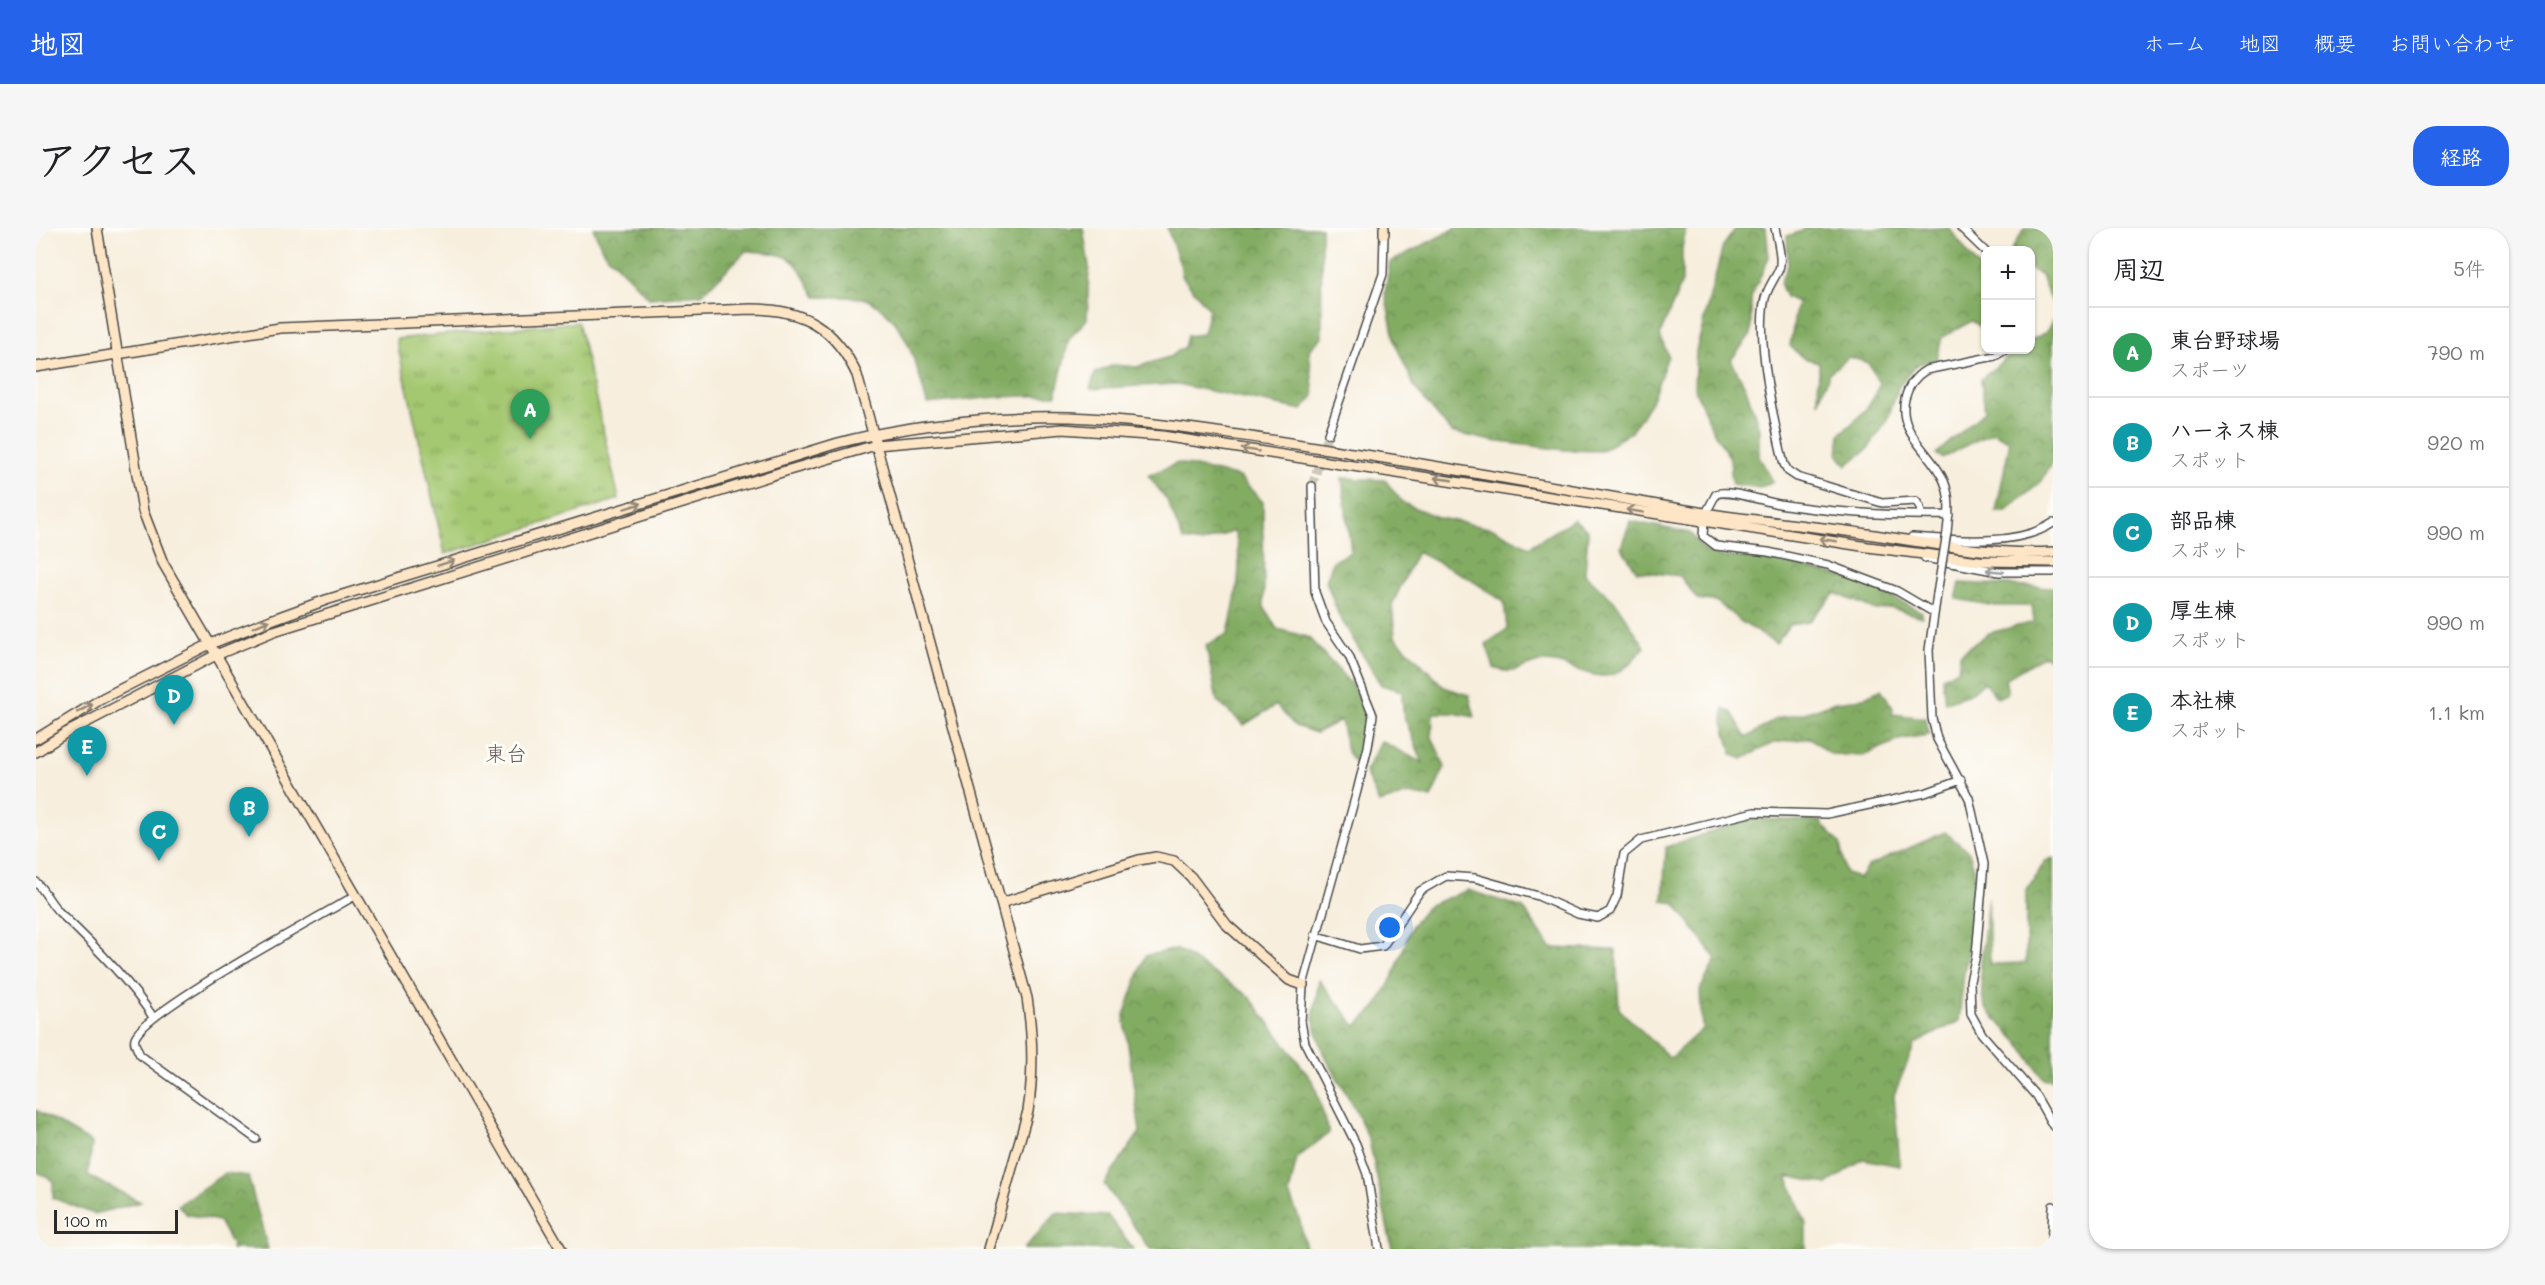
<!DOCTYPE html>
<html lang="ja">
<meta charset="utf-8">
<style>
body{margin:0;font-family:Mali,"Klee One",sans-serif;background:#f6f6f6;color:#202124}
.controls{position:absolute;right:18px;top:18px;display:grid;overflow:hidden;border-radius:12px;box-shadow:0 2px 4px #0004}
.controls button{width:54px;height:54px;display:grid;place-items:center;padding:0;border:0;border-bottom:2px solid #e0e0e0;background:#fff;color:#202124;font:30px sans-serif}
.scale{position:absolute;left:18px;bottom:15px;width:124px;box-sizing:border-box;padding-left:6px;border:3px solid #2b2b2b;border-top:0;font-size:16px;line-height:21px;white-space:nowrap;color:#2b2b2b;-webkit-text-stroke:4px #fdfcf7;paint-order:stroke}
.you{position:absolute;left:1354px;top:700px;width:21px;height:21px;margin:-15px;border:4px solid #fff;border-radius:50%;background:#1a73e8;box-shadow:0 0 0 9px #1a73e833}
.badge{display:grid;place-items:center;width:39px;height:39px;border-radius:50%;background:#2563eb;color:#fff;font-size:20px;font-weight:700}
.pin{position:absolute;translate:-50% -50px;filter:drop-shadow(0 2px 3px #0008)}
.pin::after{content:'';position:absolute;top:32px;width:21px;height:18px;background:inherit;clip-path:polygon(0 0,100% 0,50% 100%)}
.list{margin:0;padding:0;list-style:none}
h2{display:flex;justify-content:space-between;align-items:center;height:78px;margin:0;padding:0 24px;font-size:26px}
h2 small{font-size:20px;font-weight:400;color:#757577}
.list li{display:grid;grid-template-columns:39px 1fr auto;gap:18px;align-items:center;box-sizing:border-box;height:90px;padding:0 24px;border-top:2px solid #e0e0e0}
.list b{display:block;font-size:22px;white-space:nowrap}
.list p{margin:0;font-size:20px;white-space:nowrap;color:#757577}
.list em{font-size:20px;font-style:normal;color:#757577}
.map{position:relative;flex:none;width:2017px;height:1021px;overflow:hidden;border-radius:24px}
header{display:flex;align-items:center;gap:36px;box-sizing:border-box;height:84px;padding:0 30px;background:#2563eb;color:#fff}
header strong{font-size:28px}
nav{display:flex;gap:33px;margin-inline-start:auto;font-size:21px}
.intro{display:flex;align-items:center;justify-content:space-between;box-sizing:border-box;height:144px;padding:0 36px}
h1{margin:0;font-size:42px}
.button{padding:15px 27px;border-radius:24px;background:#2563eb;color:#fff;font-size:21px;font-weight:700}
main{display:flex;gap:36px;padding:0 36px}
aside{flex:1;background:#fff;border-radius:24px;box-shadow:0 2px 4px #0004}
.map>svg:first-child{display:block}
</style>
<header>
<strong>地図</strong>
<nav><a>ホーム</a><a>地図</a><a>概要</a><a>お問い合わせ</a></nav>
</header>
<div class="intro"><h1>アクセス</h1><a class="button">経路</a></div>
<main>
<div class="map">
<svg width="2017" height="1021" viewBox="0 0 2017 1021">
<defs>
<pattern id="forest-crowns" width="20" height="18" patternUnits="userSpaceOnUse" patternTransform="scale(1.5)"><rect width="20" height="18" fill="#83ac63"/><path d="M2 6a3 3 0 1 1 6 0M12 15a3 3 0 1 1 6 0" fill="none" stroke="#6b8c52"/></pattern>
<pattern id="park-tufts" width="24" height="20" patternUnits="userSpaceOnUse" patternTransform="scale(1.5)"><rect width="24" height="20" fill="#a4c871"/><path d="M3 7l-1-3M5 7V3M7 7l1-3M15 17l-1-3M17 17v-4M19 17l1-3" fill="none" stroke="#86a35d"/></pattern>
</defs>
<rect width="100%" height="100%" fill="#fdfcf7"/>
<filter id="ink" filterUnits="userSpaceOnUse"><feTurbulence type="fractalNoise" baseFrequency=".0167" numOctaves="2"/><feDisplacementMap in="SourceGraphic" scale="12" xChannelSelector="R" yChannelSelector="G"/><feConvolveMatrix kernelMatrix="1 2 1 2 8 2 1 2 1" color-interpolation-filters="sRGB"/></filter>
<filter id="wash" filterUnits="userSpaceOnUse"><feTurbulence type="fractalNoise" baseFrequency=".008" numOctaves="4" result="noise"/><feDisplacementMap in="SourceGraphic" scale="24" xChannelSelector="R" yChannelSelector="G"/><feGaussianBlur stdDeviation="1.35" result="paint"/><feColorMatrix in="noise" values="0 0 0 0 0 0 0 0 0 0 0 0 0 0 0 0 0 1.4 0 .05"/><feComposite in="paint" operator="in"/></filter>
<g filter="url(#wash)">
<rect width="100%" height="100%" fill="#f7eedd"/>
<!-- forest -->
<path fill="url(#forest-crowns)" stroke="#576c47" stroke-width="1.5" d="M557,0H1047L1053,38L1051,91L1033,111L1020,167L961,169L891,176C881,139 871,91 832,72C822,67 793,70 780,69C757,28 759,26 710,23L666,66L613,70L567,23Z
M1131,0H1285L1286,109L1273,122L1278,168L1266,182L1140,156L1054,161L1059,145L1078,137L1101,139L1133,129L1148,119L1151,108L1167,106L1173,81L1146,48L1145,39Z
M1420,0H1650L1646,20V54L1624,107L1632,128L1615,174L1595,204L1565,223L1529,222L1456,213L1415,204L1379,160L1359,115L1349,65L1354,34Z
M1700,0H1730L1733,29L1715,70V106L1695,132L1710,160L1723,200V229L1737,253L1724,260L1696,256L1694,230L1676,201L1658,159L1660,123L1687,18Z
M1769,0H1913L1949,48V102L1936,93L1906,109L1901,131L1880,137L1863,158L1851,193L1832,221L1811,237L1802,227L1804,206C1821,191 1837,178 1844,155L1832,135L1813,129L1794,144L1782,175L1783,134L1767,130L1754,118L1761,74L1750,69L1744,55L1752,36L1751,8L1766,3Z
M1989,0H2017V76L2005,48L1995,41L1994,22H1975Z
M2017,91V231L2006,253L1969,284H1960L1974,213L1957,204L1906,230L1900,226L1949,183L1945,151L1980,122H1994L1995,112L2010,104Z
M1142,235L1203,249L1227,274L1228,379L1241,401L1272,409L1317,458L1334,495L1324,542L1311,524L1305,492L1280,505L1259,498L1240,477L1208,497L1181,473L1170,417L1192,406C1199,372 1209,336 1198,303L1166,315L1147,312L1131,272L1112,247Z
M1306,250L1349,252L1367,275L1404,290L1458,301L1493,319L1538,291L1552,303L1549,346L1580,375L1609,419C1602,426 1594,436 1586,442C1562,460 1533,432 1506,434C1485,436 1483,449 1458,440L1450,416L1471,401L1468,374L1429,348L1381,324L1356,377L1359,409L1408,459L1433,467L1439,489L1418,485H1397L1396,509L1409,539L1395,570L1372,566L1343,575L1329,544L1345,513L1387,535L1367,486L1366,463L1345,457L1303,388L1290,353L1297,333L1315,324Z
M1594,293L1654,305L1669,323L1688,329L1729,330L1823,353L1886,384V389L1855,380L1840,382L1799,365L1772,394L1753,397L1740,416L1704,393L1681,374L1661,371L1644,348L1601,343L1585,319Z
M1924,355L2017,359V435L2009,427L1969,451L1972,465L1961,470L1948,454L1934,466L1909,474L1906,449L1922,442L1924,426L1953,405L1998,394L1996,378H1959L1920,371Z
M1845,461L1857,480L1856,486L1889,490L1894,507L1866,511L1826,528L1795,526L1774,510L1737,515L1706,531L1696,526L1687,494L1688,481L1695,483L1711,510L1740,491L1772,484L1799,474L1825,471Z
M1714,591L1783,593L1804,615L1809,644L1823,651L1832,638L1909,604L1933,624L1939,644L1935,708L1928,745L1923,793L1879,816L1858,867L1864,938L1827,931L1791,956L1751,948L1770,995V1021H1356L1333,912L1320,883L1287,825L1277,790L1283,752L1320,798L1341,778L1358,746L1376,697L1393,677L1432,662L1487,680L1515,720L1580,722L1583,781L1634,830L1666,801L1664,762L1680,731L1639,675L1627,673L1630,619Z
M2017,630V852L2007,850L1982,814L1949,780L1944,745L1952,669L1954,736L1990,735V664L2009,633Z
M1140,721L1213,768L1278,855L1293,905L1261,930L1253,966L1263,990L1270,1021H1114L1068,956L1104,904L1088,787L1109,728Z
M0,882L56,915L52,948L105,974L58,986L17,970V953L0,943Z
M189,945L212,948L232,1021H195L196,1017L183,993L150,986L142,977Z
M1020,985L1072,988L1097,1021H988Z"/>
<!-- park -->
<path fill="url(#park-tufts)" stroke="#687a4e" stroke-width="1.5" d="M542,94L583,271L409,326L360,111Z"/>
</g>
<g filter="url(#ink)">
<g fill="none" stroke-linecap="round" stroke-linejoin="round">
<!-- secondary-tunnel -->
<path stroke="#cec7b9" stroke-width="9" stroke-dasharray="9 4.5" stroke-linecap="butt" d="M1276,258L1292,206"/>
<!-- street casing -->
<g stroke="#4a4846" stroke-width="10">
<path id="street" d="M1739,0C1741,11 1747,31 1743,41C1738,53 1730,61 1728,75C1721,117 1738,194 1748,236L1752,243L1761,249L1846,275L1880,273L1884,279L1885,287
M1925,0L1950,24
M1292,206L1347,46L1348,6
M1276,258L1279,364L1290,394L1313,428L1337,487L1332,519L1321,563L1267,757L1265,794L1269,815L1320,916L1331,946L1343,1021
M1670,285L1680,266C1692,261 1727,273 1743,276C1799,285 1856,288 1913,287
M1668,293L1667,308L1680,318L1732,324L1792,337L1861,363L1897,384
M1911,304C1913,286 1915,270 1908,253C1896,224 1861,206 1869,171C1872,158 1878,149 1890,142L1959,128L1969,122
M1876,309C1918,312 1981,319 2017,295
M1889,330L1963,344H2017
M1901,366L1893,422L1896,490L1901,511L1933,570L1948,636L1940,727L1934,753L1935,786L1946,806L2000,868L2017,898
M0,654C9,663 14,675 23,684C55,714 93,752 117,789
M1279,707L1324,721L1347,718L1384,663L1410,648L1439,650L1502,668L1542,686L1562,690L1574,683L1581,668L1588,626L1605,612L1718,584L1791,586L1889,565L1925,552
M220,911L104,827C102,822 97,815 99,810C109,782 284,689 320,667
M2015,1021L2017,978"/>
</g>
<!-- secondary casing -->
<g stroke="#4a4846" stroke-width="12">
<path id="secondary" d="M61,0L107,283L127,335L525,1021
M1348,0V6
M0,139L244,100L715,81C767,81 799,99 821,147L991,770C997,809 998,844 992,883L953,1021
M0,511L67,470L174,416L235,392L290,372L802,215C875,196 978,185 1053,190C1141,196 1229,211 1316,225C1434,243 1551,265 1668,285C1713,292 1758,296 1803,302C1874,311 1945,328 2017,324
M0,524L28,506L180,427L238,403L746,244L840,217L1027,201L1126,208L1832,319L1943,333L2017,334
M965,675L1103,632L1120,629L1138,633L1155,649L1191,697L1253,752L1267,757"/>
</g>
<!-- street -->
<use href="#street" stroke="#fff" stroke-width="7"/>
<!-- secondary -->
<use href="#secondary" stroke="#fde5c5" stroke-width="9"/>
<!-- street-bridge casing -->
<g stroke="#4a4846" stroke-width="10" stroke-linecap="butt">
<path id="street-bridge" d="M1901,366L1911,304"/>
</g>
<!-- street-bridge -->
<use href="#street-bridge" stroke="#fff" stroke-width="7"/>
</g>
<!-- one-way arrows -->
<defs><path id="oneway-shaft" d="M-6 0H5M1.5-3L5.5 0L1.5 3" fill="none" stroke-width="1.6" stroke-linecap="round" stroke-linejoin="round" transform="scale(1.5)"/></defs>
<g stroke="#948878">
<use href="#oneway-shaft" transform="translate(1214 222) rotate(-171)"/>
<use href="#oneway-shaft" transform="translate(1407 251) rotate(-172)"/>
<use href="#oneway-shaft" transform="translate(597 278) rotate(-17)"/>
<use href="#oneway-shaft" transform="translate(1599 283) rotate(-170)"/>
<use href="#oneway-shaft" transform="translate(1792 312) rotate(-171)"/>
<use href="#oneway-shaft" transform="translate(410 335) rotate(-17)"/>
<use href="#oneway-shaft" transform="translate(225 396) rotate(-22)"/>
<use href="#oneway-shaft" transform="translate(49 480) rotate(-29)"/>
</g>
<use stroke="#a0a0a0" href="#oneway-shaft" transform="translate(1959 343) rotate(-174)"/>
</g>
<g text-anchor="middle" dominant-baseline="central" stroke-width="6" stroke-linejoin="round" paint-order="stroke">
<!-- quarter labels -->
<g font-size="21" fill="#6b5857" stroke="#fdfcf7">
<text x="470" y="524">東台</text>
</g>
</g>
</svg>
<div class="controls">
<button>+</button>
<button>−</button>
</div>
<div class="scale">100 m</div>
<div class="you"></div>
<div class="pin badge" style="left:494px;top:211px;background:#2e9e5b">A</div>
<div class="pin badge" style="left:213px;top:609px;background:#0f9aa8">B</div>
<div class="pin badge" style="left:123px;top:633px;background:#0f9aa8">C</div>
<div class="pin badge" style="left:138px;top:497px;background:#0f9aa8">D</div>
<div class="pin badge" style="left:51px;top:548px;background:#0f9aa8">E</div>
</div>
<aside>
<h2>周辺<small>5件</small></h2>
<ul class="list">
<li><span class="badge" style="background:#2e9e5b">A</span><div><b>東台野球場</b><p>スポーツ</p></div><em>790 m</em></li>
<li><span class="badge" style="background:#0f9aa8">B</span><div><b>ハーネス棟</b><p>スポット</p></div><em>920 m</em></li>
<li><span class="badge" style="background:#0f9aa8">C</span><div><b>部品棟</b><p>スポット</p></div><em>990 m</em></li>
<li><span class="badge" style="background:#0f9aa8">D</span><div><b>厚生棟</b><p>スポット</p></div><em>990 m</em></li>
<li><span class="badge" style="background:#0f9aa8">E</span><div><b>本社棟</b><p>スポット</p></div><em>1.1 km</em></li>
</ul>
</aside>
</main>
